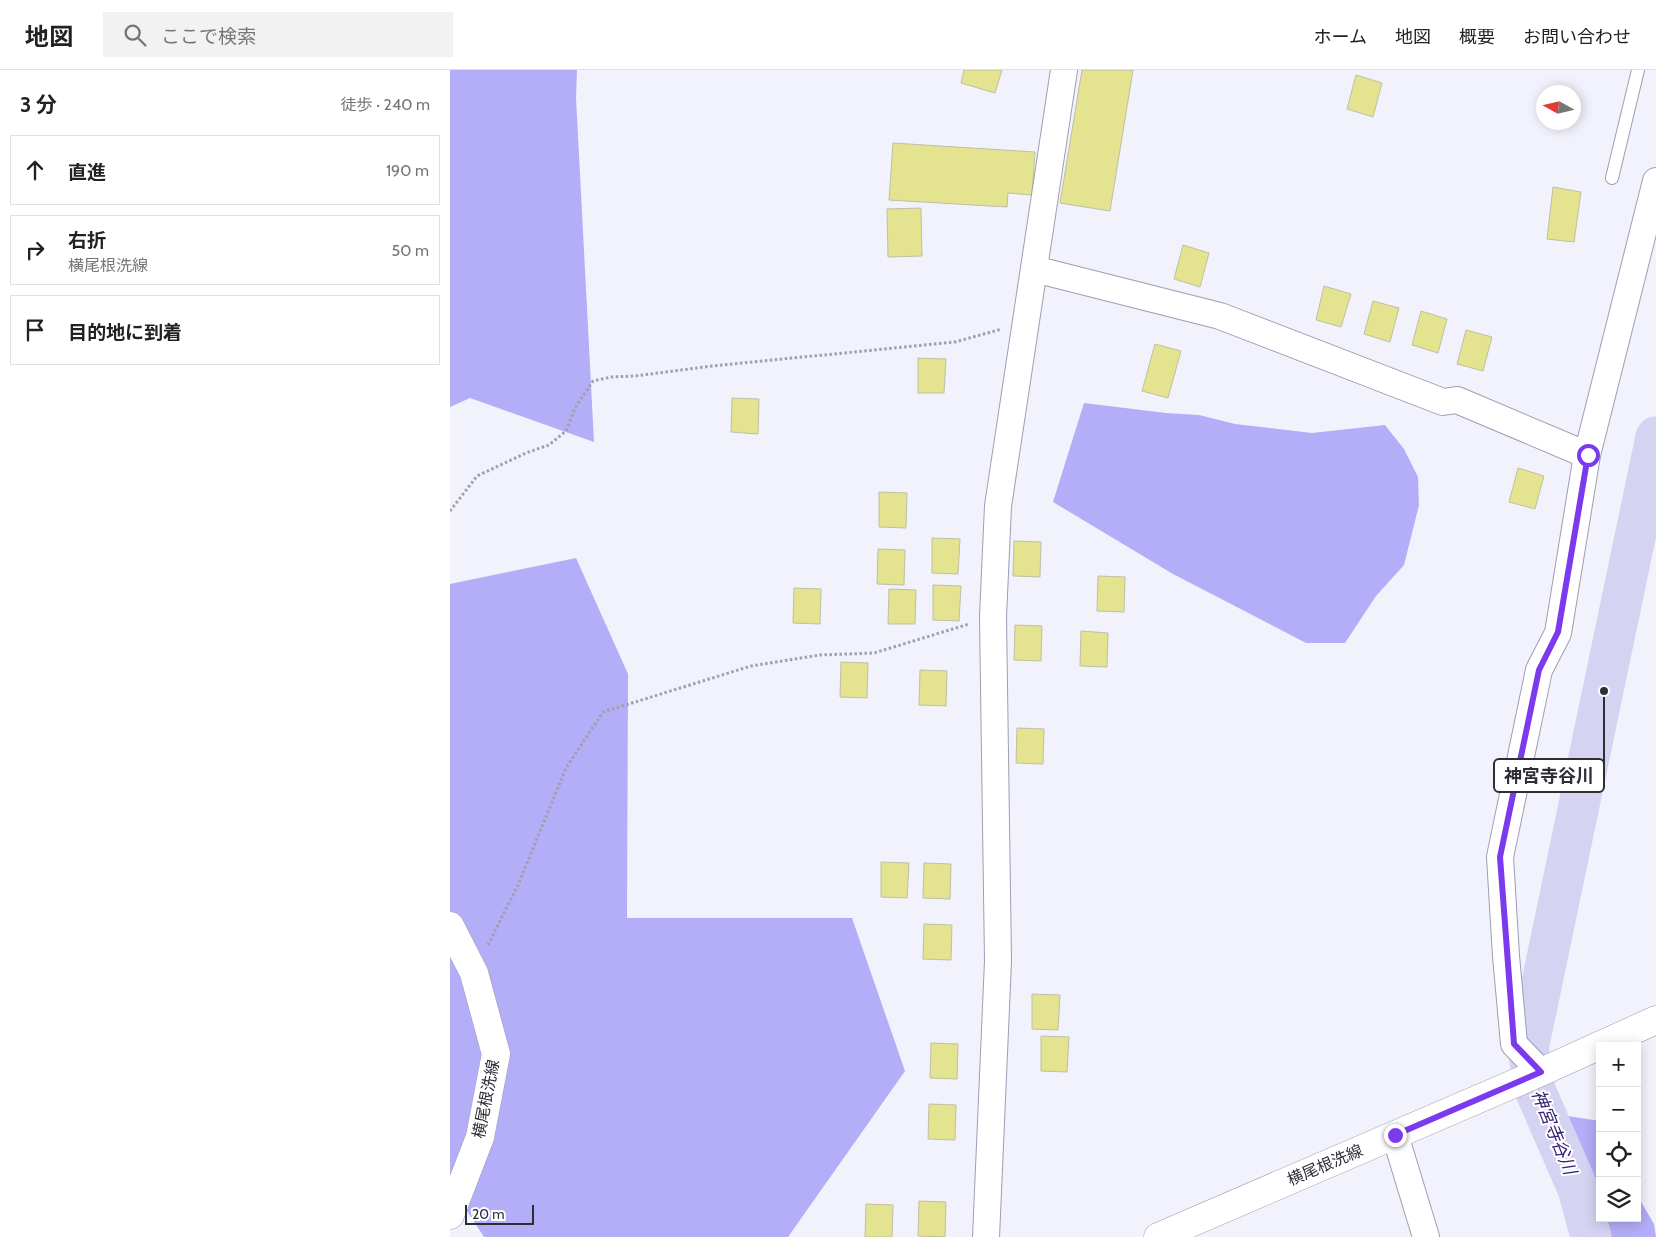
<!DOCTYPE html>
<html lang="ja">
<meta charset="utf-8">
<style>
body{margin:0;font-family:Cabin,"Noto Sans JP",sans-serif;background:#f2f2f2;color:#222}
.controls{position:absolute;right:15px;bottom:15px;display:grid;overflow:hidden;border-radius:0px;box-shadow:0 2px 12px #0003}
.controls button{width:45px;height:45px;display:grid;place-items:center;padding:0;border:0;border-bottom:1px solid #e0e0e0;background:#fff;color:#222;font:25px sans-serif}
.compass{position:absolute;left:1086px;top:15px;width:45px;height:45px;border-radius:50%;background:#fff;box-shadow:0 2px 12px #0003;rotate:278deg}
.scale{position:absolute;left:15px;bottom:12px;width:69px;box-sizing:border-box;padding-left:5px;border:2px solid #2d2d37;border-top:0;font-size:14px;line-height:18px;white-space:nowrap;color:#2d2d37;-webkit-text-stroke:4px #fff;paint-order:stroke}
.stop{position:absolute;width:15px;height:15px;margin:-11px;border:4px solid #7c3aed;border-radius:50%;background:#fff}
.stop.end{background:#7c3aed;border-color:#fff;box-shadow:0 1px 5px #0008}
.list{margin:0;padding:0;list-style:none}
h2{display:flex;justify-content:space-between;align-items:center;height:65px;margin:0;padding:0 20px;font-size:21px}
h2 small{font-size:16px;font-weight:400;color:#767676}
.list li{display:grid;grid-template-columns:32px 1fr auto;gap:15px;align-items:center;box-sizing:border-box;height:70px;margin:0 10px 10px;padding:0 10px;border:1px solid #e0e0e0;border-radius:0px}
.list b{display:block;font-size:19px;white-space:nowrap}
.list p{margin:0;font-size:16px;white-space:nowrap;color:#767676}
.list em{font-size:16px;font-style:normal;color:#767676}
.icon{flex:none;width:28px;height:28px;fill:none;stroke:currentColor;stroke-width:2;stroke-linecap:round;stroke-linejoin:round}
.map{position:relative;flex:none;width:1206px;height:1167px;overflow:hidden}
header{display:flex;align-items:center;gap:30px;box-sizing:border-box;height:70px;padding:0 25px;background:#fff;border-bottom:1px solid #e0e0e0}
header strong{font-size:24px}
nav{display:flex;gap:28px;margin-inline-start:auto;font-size:18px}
.search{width:350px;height:45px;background:#f2f2f2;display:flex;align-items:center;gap:12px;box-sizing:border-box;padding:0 18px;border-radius:0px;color:#767676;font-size:19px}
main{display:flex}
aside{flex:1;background:#fff}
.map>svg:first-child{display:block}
</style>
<header>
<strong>地図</strong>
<div class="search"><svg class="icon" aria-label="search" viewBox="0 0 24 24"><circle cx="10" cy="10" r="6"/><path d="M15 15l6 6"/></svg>ここで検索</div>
<nav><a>ホーム</a><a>地図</a><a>概要</a><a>お問い合わせ</a></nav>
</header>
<main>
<aside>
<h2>3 分<small>徒歩 · 240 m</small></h2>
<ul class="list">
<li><svg class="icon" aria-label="ahead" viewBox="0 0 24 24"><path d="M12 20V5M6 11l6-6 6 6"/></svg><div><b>直進</b></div><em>190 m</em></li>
<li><svg class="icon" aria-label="right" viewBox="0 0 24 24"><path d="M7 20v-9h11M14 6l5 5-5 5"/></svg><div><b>右折</b><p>横尾根洗線</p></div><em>50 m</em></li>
<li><svg class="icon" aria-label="arrive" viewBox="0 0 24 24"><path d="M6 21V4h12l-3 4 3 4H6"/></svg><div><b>目的地に到着</b></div></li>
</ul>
</aside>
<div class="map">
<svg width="1206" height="1167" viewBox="0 0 1206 1167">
<rect width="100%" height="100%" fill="#f2f2fc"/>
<!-- forest -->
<path fill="#b4adf7" d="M0,0H127L126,28L144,372L20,328L0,337Z
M634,333L716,343L749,345L785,354L862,363L935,355L954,379L968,407L969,435L954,495L926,526L895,573H856L723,504L603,432Z
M126,488L178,604L177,848H402L455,1001L338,1167H34L0,1115V514Z
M1118,1046L1150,1051V1148H1187V1125L1204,1154L1206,1167H1136Z"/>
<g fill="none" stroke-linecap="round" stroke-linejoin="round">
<!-- river -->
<path stroke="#d5d3f2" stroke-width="41" d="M1141,1167L1128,1119L1085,1020L1078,979L1206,367"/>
</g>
<!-- building -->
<path fill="#e3e390" stroke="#bebfa5" d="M514,0H552L545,23L511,13Z
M632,0H683L660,141L610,133Z
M906,5L932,13L923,47L897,39Z
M443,73L585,82L582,125L558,123L557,137L439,130Z
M1103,117L1131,122L1124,172L1097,169Z
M471,138L472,186L438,187L437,139Z
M733,175L759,183L750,217L724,209Z
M874,216L901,224L891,257L866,250Z
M923,231L949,238L940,272L914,264Z
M971,241L997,249L988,283L962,275Z
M1016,260L1042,267L1033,301L1007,294Z
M705,274L731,281L718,328L692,321Z
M468,288L496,289L494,323H468Z
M282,328L309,329L308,364L281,362Z
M1068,398L1094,406L1085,439L1059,432Z
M429,422L457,423L456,458L429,457Z
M482,468L510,469L508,504L482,503Z
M564,471L591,472L590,507L563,506Z
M428,479L455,480L454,515L427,514Z
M648,506L675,507L674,542L647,541Z
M483,515L511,516L509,551L483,550Z
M344,518L371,519L370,554L343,553Z
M439,519L466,520L465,554H438Z
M565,555L592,556L591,591L564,590Z
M631,561L658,563L657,597L630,596Z
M391,592L418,593L417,628L390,627Z
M470,600L497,601L496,636L469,635Z
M567,658L594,659L593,694L566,693Z
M431,792L459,793L457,828L431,827Z
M474,793L501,794L500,829L473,828Z
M474,854L502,855L501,890L473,889Z
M582,924L610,925L608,960L582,959Z
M591,966L619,967L617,1002L591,1001Z
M481,973L508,974L507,1009L480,1008Z
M479,1034L506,1035L505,1070L478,1069Z
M469,1131L496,1132L495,1167L468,1166Z
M416,1134L443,1135L442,1167H415Z"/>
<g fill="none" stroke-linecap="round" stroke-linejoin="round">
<!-- lane casing -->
<g stroke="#9e9db5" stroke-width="14">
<path id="lane" d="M1162,108L1188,0"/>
</g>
<!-- street casing -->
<g stroke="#9e9db5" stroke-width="28">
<path id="street" d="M584,199L770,246L993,332L1007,330L1137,385
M1091,1002L1064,974L1056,886L1050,787L1089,600L1108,563L1137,385L1206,111
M945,1065L976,1167
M536,1167L548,891L543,547L548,436L614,0"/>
</g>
<!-- secondary casing -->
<g stroke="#9e9db5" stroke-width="29">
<path id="secondary" d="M0,856L24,903L46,984L30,1067L0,1145
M708,1167L1091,1002L1206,950"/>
</g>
<!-- path -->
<path stroke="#a0a0aa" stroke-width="3" stroke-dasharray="2.5 2.5" stroke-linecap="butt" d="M0,441L27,406L76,383L99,375L116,361L125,338L143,311L161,307L185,306L262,296L505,272L552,259
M38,875L68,815L116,698L153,642L301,596L370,585L424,583L519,554"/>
<!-- lane -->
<use href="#lane" stroke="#fff" stroke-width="12"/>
<!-- street -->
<use href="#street" stroke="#fff" stroke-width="26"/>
<!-- secondary -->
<use href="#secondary" stroke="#fff" stroke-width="28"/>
</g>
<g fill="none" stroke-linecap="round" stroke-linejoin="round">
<!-- route -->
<path stroke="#7c3aed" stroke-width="6" d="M945,1065L1091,1002L1064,974L1050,787L1089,600L1108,562L1138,385"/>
</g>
<g text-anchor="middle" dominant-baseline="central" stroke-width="4" stroke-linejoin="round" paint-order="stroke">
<!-- street labels -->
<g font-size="16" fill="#2d2d37" stroke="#fff">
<text transform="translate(36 1029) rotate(-79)">横尾根洗線</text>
<text transform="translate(875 1095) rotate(-23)">横尾根洗線</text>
</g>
<!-- water labels -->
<g font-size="18" font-style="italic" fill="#372276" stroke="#fff">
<text transform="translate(1104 1062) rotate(68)">神宮寺谷川</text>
</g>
</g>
<!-- callouts -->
<path fill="none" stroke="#2d2d37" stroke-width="2" d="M1154 621L1154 706"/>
<circle fill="#2d2d37" stroke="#fff" stroke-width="2" cx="1154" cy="621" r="5"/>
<rect fill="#fff" stroke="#2d2d37" stroke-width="2" x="1044" y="689" width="110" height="33" rx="5"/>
<g font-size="18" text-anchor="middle" font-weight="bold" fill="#2d2d37">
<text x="1099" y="712">神宮寺谷川</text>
</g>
</svg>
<div class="controls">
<button>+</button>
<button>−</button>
<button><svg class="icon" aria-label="locate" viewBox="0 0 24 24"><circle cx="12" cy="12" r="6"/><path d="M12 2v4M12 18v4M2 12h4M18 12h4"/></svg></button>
<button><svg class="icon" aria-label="layers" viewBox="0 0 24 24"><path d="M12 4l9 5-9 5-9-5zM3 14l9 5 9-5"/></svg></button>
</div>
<svg class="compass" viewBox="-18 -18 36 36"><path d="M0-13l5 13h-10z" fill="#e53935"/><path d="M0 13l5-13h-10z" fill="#767676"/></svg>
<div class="scale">20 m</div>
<div class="stop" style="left:1138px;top:385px"></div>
<div class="stop end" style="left:945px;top:1065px"></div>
</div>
</main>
